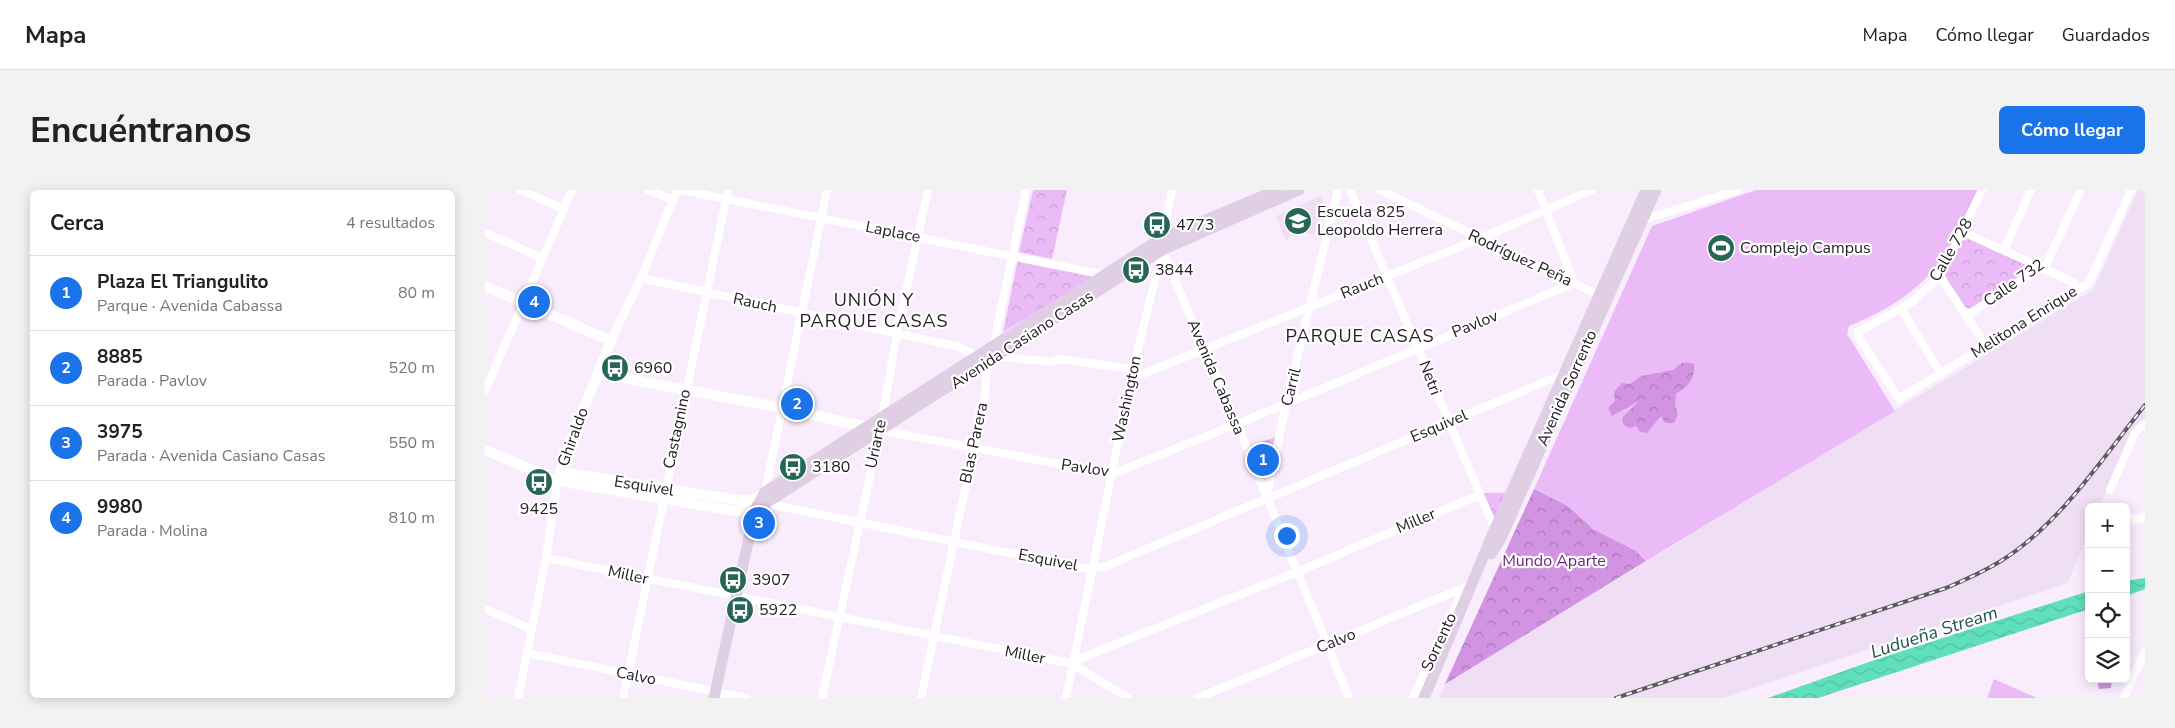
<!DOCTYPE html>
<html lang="es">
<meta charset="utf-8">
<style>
body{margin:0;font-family:"Nunito Sans",sans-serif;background:#f2f2f2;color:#222}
.controls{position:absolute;right:15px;bottom:15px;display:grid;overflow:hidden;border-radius:8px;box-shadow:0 2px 12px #0003}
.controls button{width:45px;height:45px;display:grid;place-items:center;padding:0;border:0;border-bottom:1px solid #e0e0e0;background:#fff;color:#222;font:25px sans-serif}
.you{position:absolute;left:801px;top:345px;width:18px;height:18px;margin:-12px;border:4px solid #fff;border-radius:50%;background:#1a73e8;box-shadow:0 0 0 8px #1a73e833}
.badge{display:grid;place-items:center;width:32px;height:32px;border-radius:50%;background:#1a73e8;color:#fff;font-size:16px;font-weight:700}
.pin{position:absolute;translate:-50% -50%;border:2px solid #fff;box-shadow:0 1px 5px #0006}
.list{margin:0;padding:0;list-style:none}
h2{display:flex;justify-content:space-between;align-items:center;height:65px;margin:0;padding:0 20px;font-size:21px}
h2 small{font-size:16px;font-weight:400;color:#767676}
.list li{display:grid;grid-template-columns:32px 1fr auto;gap:15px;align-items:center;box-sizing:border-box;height:75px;padding:0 20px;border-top:1px solid #e0e0e0}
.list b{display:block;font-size:19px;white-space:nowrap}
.list p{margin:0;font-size:16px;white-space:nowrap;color:#767676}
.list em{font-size:16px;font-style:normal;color:#767676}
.icon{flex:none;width:28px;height:28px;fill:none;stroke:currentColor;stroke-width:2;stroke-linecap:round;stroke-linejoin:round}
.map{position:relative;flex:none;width:1660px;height:508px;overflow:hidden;border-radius:8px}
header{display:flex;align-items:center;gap:30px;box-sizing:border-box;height:70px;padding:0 25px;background:#fff;border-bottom:1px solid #e0e0e0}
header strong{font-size:24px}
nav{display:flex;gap:28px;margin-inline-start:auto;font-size:18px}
.intro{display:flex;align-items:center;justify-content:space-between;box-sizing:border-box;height:120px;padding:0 30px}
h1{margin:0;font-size:35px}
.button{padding:12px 22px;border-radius:8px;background:#1a73e8;color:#fff;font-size:18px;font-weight:700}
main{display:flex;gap:30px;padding:0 30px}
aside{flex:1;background:#fff;border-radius:8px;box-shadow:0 2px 12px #0003}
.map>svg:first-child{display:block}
</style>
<header>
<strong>Mapa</strong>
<nav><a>Mapa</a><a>Cómo llegar</a><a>Guardados</a></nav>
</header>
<div class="intro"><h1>Encuéntranos</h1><a class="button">Cómo llegar</a></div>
<main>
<aside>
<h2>Cerca<small>4 resultados</small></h2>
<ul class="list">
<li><span class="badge">1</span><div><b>Plaza El Triangulito</b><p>Parque · Avenida Cabassa</p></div><em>80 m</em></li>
<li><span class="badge">2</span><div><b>8885</b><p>Parada · Pavlov</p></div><em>520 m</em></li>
<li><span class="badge">3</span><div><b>3975</b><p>Parada · Avenida Casiano Casas</p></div><em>550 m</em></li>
<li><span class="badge">4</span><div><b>9980</b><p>Parada · Molina</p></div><em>810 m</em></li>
</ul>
</aside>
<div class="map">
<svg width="1660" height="508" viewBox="0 0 1660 508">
<defs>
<pattern id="forest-crowns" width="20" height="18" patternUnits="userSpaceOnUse" patternTransform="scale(1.25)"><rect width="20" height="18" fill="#d294e2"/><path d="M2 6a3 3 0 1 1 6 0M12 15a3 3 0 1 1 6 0" fill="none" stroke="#aa78b7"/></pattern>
<pattern id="park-crowns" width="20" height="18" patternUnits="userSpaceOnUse" patternTransform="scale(1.25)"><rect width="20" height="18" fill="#ebbbf8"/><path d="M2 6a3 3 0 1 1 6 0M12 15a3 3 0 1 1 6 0" fill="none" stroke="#c9a0d4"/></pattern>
<pattern id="water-waves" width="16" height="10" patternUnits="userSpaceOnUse" patternTransform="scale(1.25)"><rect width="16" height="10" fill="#5fe0bb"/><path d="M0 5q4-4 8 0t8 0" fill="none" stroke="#52c0a1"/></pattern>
</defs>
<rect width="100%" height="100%" fill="#f9edfd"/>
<!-- built -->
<path fill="#efdef4" d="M1653,0H1660V229L1654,232L1645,247L1614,317H1604V342L1583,393L1238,508H954L960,494L1608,100Z
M835,6L838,10L829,45L810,39L801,51L791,26Z"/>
<!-- grass -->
<path fill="#ebbbf8" d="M1271,0H1494C1460,73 1441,104 1364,136L1362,144L1410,221L1161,371L1151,361L1108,339L1083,316L1049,299L1167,36Z
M1509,489L1552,508H1502Z"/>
<!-- forest -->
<path fill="url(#forest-crowns)" d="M1198,172L1209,174C1210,190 1203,196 1191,204L1190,214L1193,225L1189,233H1180L1176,226L1162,243L1155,242L1151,236L1144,238L1138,234L1137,228L1154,211L1127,226L1123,218L1130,211L1129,202L1137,193L1145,194L1156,186L1188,180Z
M1049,299L1083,316L1108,339L1151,361L1161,371L960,494Z
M1612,489H1627L1626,498L1614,499Z"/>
<!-- park -->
<path fill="url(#park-crowns)" d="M548,0H582L567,69L534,62Z
M1487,48L1539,73L1546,81L1486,119L1477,116L1459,84L1477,51Z
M533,69L611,86L518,142Z
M790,247L782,283L778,285L766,256Z
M994,303H1024L1010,327L1008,326Z"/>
<!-- water -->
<path fill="url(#water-waves)" d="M1660,388V399L1641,406V391Z
M1604,401V419L1333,508H1283L1395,468Z"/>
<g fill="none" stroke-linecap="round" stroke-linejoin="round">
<!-- minor -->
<path stroke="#fff" stroke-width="8" d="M35,0L79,19
M163,0L188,10
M196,0L620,85
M342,0L280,302L284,311L289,315L597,378L619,377L1081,183
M865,0L1011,342
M895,0L1118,107
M1053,0L1089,93
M1497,0L1455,86L1427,112L1373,142L1374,148L1414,209L1604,93L1646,0
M1155,31L1253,0
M1478,42L1588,92L1594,99
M0,43L58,68
M677,49L687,0
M677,60L752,234L864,508
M1519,60L1546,0
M1455,86L1501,156
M156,88L475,157L493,167
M1416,119L1456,184
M1481,126L1562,73L1596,0
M126,151L156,88L192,0
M508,157L541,0
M509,166L567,172L574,169L648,179
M645,189L994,49L1107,0
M0,201L87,0
M394,240L627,284L801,214L1089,93
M1625,300L1650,243L1660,233
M782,307L801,214L853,0
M1641,325L1650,330L1660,327
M61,368L584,473L812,382L994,305
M0,419L46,439
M42,463L261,508
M589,471L594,478L643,508
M33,508L61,368L73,291
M138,508L243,0
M337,508L395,240L412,143L443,0
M436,508L500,205L502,170
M581,508L648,179L677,61
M713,508L988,394
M928,508L979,398
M1639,508L1660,461"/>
<!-- tertiary -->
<path stroke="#fff" stroke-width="10" d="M0,96L126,151L80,264L73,291
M113,183L297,218L382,237
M0,260L73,291L251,321L270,320
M75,282L259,311L269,309L279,303"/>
<!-- secondary -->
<path stroke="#e0cee5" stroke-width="11" d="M270,320L677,60L814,0
M1006,364L1016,348L1171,0
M229,508L270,320L280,302L677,48L792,0
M939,508L1009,341L1161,0"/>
<!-- rail casing -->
<g stroke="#5f5961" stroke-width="4">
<path id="rail" d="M1131,508L1461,398C1480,390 1498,382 1516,371C1575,334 1617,269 1660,215"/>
</g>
<!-- rail -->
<use href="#rail" stroke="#fff" stroke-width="2" stroke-dasharray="5.5" stroke-linecap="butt"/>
</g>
<!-- icons -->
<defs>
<g id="school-disc" transform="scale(1.4375)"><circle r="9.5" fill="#266654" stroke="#fff"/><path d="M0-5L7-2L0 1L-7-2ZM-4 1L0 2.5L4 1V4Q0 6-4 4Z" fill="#fff"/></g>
<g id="bus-disc" transform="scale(1.4375)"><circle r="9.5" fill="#266654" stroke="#fff"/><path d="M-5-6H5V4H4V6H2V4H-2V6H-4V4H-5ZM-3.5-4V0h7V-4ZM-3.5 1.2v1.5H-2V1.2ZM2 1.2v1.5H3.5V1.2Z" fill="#fff"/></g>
<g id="stadium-disc" transform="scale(1.4375)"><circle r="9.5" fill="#266654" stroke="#fff"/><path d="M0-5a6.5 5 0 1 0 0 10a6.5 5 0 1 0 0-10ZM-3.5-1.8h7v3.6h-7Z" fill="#fff"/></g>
</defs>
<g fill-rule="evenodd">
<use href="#school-disc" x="813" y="31"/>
<use href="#bus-disc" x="672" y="35"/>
<use href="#stadium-disc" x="1236" y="58"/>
<use href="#bus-disc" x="651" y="80"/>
<use href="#bus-disc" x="130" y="178"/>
<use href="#bus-disc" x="308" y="277"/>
<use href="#bus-disc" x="54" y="292"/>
<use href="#bus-disc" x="248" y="390"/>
<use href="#bus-disc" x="255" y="420"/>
</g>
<g text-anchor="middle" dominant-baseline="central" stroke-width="4.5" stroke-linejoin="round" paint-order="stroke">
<!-- poi labels -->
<g font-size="16" fill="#242025" stroke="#fff" text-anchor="start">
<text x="832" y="22">Escuela 825<tspan x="832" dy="18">Leopoldo Herrera</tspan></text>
<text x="691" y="35">4773</text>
<text x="1255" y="58">Complejo Campus</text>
<text x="670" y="80">3844</text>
<text x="149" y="178">6960</text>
<text x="327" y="277">3180</text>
<text x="54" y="319" text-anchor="middle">9425</text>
<text x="267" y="390">3907</text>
<text x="274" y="420">5922</text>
</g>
<!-- street labels -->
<g font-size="16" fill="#242025" stroke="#fff">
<text transform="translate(408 42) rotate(11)">Laplace</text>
<text transform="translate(1466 60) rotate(-60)">Calle 728</text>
<text transform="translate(1035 68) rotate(25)">Rodríguez Peña</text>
<text transform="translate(1529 93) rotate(-35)">Calle 732</text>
<text transform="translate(877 96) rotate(-22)">Rauch</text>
<text transform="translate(270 113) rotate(12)">Rauch</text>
<text transform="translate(1539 132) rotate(-32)">Melitona Enrique</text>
<text transform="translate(990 134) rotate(-22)">Pavlov</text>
<text transform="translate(537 150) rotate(-33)">Avenida Casiano Casas</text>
<text transform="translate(731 187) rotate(67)">Avenida Cabassa</text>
<text transform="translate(945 188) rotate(69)">Netri</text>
<text transform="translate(806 197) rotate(-76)">Carril</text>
<text transform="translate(1082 198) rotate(-66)">Avenida Sorrento</text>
<text transform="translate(642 209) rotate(-78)">Washington</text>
<text transform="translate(954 236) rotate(-23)">Esquivel</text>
<text transform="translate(192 239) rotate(-78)">Castagnino</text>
<text transform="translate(88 247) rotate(-70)">Ghiraldo</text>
<text transform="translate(489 253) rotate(-78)">Blas Parera</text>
<text transform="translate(391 254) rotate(-78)">Uriarte</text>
<text transform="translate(600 278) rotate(8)">Pavlov</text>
<text transform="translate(159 296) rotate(9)">Esquivel</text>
<text transform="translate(931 331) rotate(-23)">Miller</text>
<text transform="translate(563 370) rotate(11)">Esquivel</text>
<text transform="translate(143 385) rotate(12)">Miller</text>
<text transform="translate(851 451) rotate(-22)">Calvo</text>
<text transform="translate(954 452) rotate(-65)">Sorrento</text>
<text transform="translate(540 465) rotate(11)">Miller</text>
<text transform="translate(151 486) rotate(11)">Calvo</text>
</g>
<!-- park labels -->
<g font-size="16" fill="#691f7b" stroke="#fff">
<text x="1069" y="371">Mundo Aparte</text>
</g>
<!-- neighbourhood labels -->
<g font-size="18" letter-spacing="1" fill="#242025" stroke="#fff">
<text x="389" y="110">UNIÓN Y<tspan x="389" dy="21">PARQUE CASAS</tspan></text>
<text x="875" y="146">PARQUE CASAS</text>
</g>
<!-- water labels -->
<g font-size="18" font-style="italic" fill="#205646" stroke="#fff">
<text transform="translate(1449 442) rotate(-18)">Ludueña Stream</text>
</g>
</g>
</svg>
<div class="controls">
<button>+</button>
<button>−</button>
<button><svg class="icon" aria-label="locate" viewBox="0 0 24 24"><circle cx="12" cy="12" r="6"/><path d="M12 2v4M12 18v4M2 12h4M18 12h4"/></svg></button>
<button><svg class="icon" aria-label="layers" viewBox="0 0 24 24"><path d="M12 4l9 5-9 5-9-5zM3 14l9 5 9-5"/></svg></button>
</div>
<div class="you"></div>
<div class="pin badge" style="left:778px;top:270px">1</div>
<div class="pin badge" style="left:312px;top:214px">2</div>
<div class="pin badge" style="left:274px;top:333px">3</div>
<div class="pin badge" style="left:49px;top:112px">4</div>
</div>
</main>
